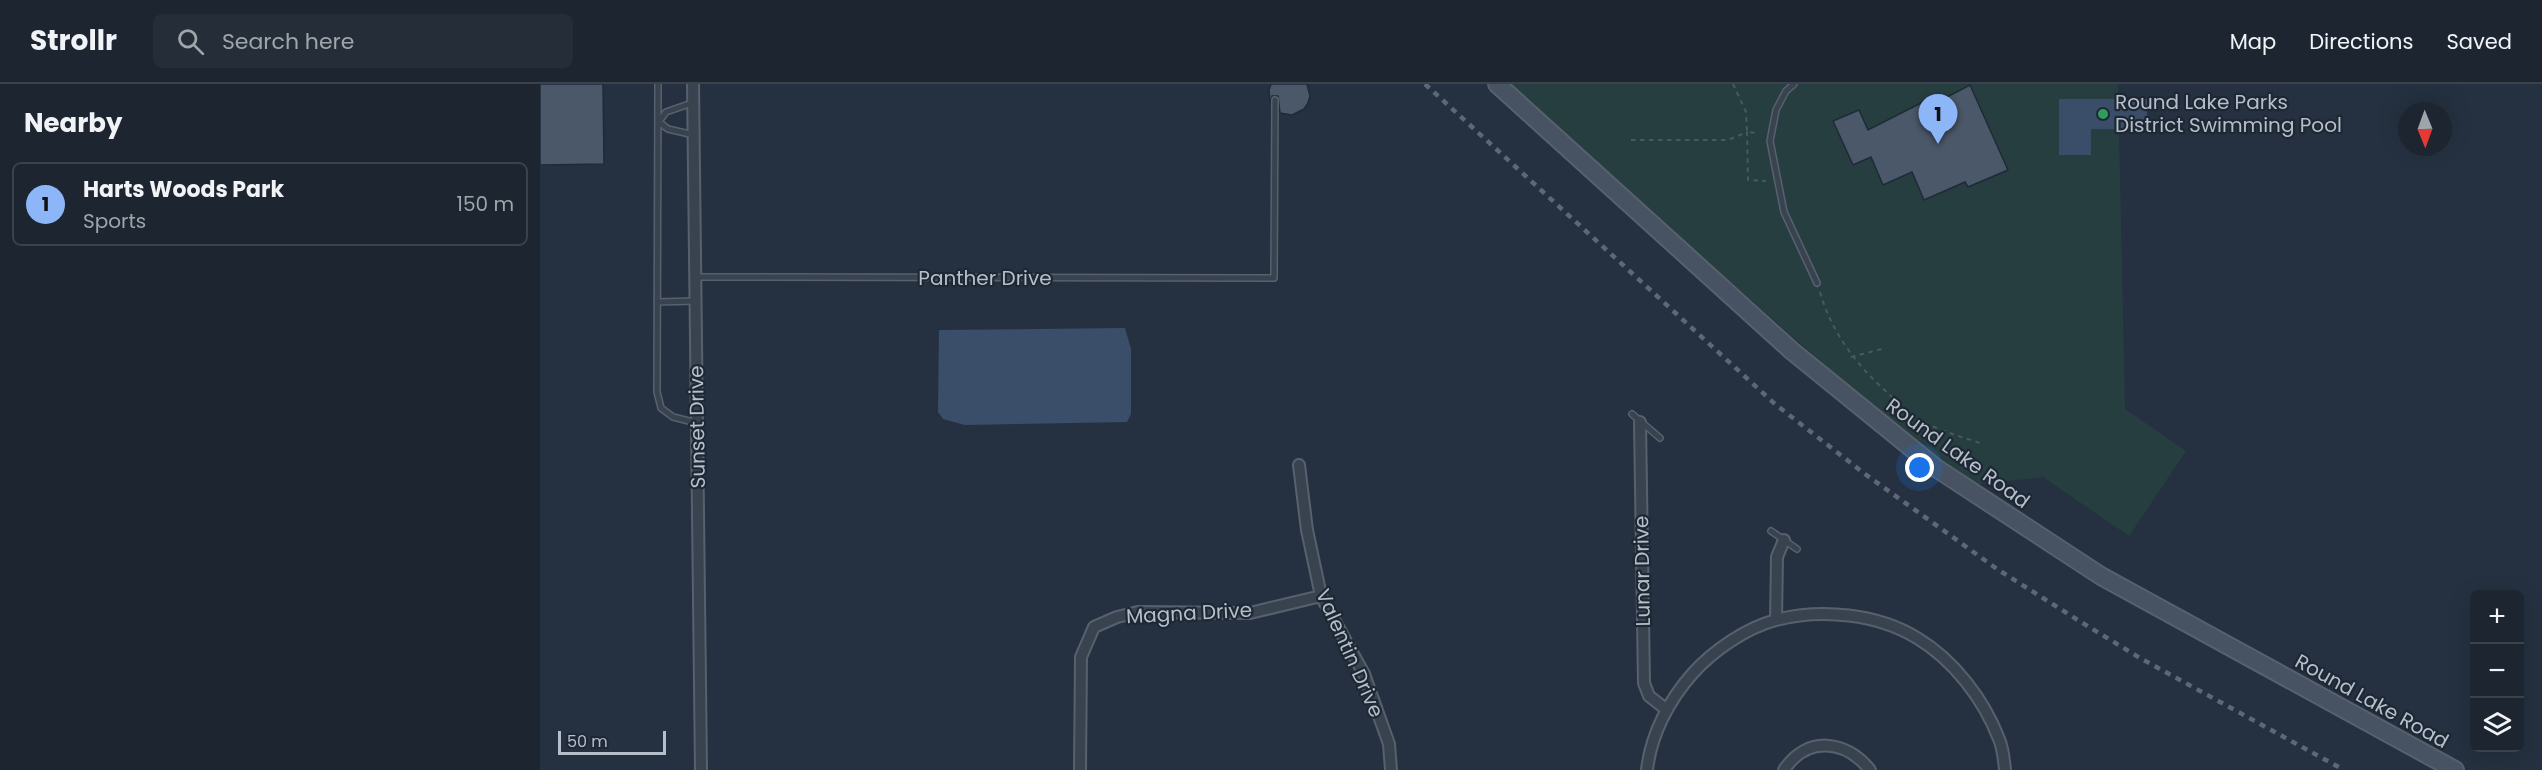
<!DOCTYPE html>
<meta charset="utf-8">
<style>
body{margin:0;font-family:Poppins,sans-serif;background:#252d38;color:#f1f3f6}
.controls{position:absolute;right:18px;bottom:18px;display:grid;overflow:hidden;border-radius:9px;box-shadow:0 6px 24px #0002}
.controls button{width:54px;height:54px;display:grid;place-items:center;padding:0;border:0;border-bottom:2px solid #3a424c;background:#1c2530;color:#f1f3f6;font:30px sans-serif}
.compass{position:absolute;left:1858px;top:18px;width:54px;height:54px;border-radius:50%;background:#1c2530;box-shadow:0 6px 24px #0002;rotate:179deg}
.scale{position:absolute;left:18px;bottom:15px;width:108px;box-sizing:border-box;padding-left:6px;border:3px solid #b6beca;border-top:0;font-size:16px;line-height:21px;white-space:nowrap;color:#b6beca;-webkit-text-stroke:4px #1e2835;paint-order:stroke}
.you{position:absolute;left:1380px;top:384px;width:21px;height:21px;margin:-15px;border:4px solid #fff;border-radius:50%;background:#1a73e8;box-shadow:0 0 0 9px #1a73e833}
.badge{display:grid;place-items:center;width:39px;height:39px;border-radius:50%;background:#8db6f8;color:#111;font-size:20px;font-weight:700}
.pin{position:absolute;translate:-50% -50px;filter:drop-shadow(0 2px 3px #0008)}
.pin::after{content:'';position:absolute;top:32px;width:21px;height:18px;background:inherit;clip-path:polygon(0 0,100% 0,50% 100%)}
.list{margin:0;padding:0;list-style:none}
h2{display:flex;justify-content:space-between;align-items:center;height:78px;margin:0;padding:0 24px;font-size:26px}
h2 small{font-size:20px;font-weight:400;color:#a0a5ab}
.list li{display:grid;grid-template-columns:39px 1fr auto;gap:18px;align-items:center;box-sizing:border-box;height:84px;margin:0 12px 12px;padding:0 12px;border:2px solid #3a424c;border-radius:9px}
.list b{display:block;font-size:22px;white-space:nowrap}
.list p{margin:0;font-size:20px;white-space:nowrap;color:#a0a5ab}
.list em{font-size:20px;font-style:normal;color:#a0a5ab}
.icon{flex:none;width:33px;height:33px;fill:none;stroke:currentColor;stroke-width:2;stroke-linecap:round;stroke-linejoin:round}
.map{position:relative;flex:none;width:2002px;height:686px;overflow:hidden}
header{display:flex;align-items:center;gap:36px;box-sizing:border-box;height:84px;padding:0 30px;background:#1c2530;border-bottom:2px solid #3a424c}
header strong{font-size:28px}
nav{display:flex;gap:33px;margin-inline-start:auto;font-size:21px}
.search{width:420px;height:54px;background:#252d38;display:flex;align-items:center;gap:15px;box-sizing:border-box;padding:0 21px;border-radius:9px;color:#a0a5ab;font-size:22px}
main{display:flex}
aside{flex:1;background:#1c2530}
.map>svg:first-child{display:block}
</style>
<header>
<strong>Strollr</strong>
<div class="search"><svg class="icon" aria-label="search" viewBox="0 0 24 24"><circle cx="10" cy="10" r="6"/><path d="M15 15l6 6"/></svg>Search here</div>
<nav><a>Map</a><a>Directions</a><a>Saved</a></nav>
</header>
<main>
<aside>
<h2>Nearby<small></small></h2>
<ul class="list">
<li><span class="badge">1</span><div><b>Harts Woods Park</b><p>Sports</p></div><em>150 m</em></li>
</ul>
</aside>
<div class="map">
<svg width="2002" height="686" viewBox="0 0 2002 686">
<rect width="100%" height="100%" fill="#253140"/>
<!-- green -->
<path fill="#273e41" d="M966,0H1578L1585,325L1646,367L1589,452L1503,393L1422,402Z"/>
<!-- water -->
<path fill="#3b4e69" d="M1519,15H1607V45H1551V71H1519Z
M585,244L591,265V330L587,338L425,341L403,335L398,328L399,246Z"/>
<!-- building -->
<path fill="#4b5869" stroke="#202a37" stroke-width="1.5" d="M0,0H63L64,80L0,81Z
M731,0H767L770,12L768,19L764,25L752,31L740,29L738,12H732L730,19L729,6Z
M1430,1L1468,86L1428,103L1425,98L1384,116L1372,88L1343,101L1331,73L1313,81L1293,37L1319,26L1328,46L1385,17L1388,23Z"/>
<g fill="none" stroke-linecap="round" stroke-linejoin="round">
<!-- lane casing -->
<g stroke="#57616d" stroke-width="8">
<path id="lane" d="M118,0L117,308L121,324L133,333L157,339
M1254,0L1246,7L1236,26L1230,57L1244,128L1277,199
M120,36L126,28L152,19
M119,38L128,45L154,51
M155,193L734,194L735,16
M117,218L156,217
M1092,330L1120,354
M1231,447L1257,465"/>
</g>
<!-- street casing -->
<g stroke="#57616d" stroke-width="14">
<path id="street" d="M153,0L161,686
M1100,338L1104,599L1109,612L1127,626
M759,381L767,446L781,512L824,590L849,660L851,686
M1236,536L1237,473L1244,456
M540,686L541,573L554,543L577,533L598,528L710,529L781,512
M1107,686C1111,650 1129,616 1153,589C1174,566 1206,544 1236,536C1281,524 1338,530 1377,554C1414,576 1444,616 1459,655C1463,664 1464,676 1465,686
M1244,686C1267,651 1306,656 1330,686"/>
</g>
<!-- secondary casing -->
<g stroke="#57616d" stroke-width="20">
<path id="secondary" d="M957,0L1252,267L1396,384L1561,492L1915,686"/>
</g>
<!-- path -->
<path stroke="#455b5e" stroke-width="2" stroke-dasharray="4.5 4.5" stroke-linecap="butt" d="M1193,0L1206,28L1207,48L1219,49
M1091,56H1188L1207,48L1208,96L1226,97
M1280,208C1292,250 1318,283 1351,312C1357,318 1364,326 1371,331C1393,345 1419,352 1443,360
M1311,273L1346,264"/>
<!-- lane -->
<use href="#lane" stroke="#394350" stroke-width="5"/>
<!-- street -->
<use href="#street" stroke="#394350" stroke-width="10"/>
<!-- secondary -->
<use href="#secondary" stroke="#475263" stroke-width="16"/>
<!-- rail -->
<path stroke="#5c6777" stroke-width="4.5" stroke-dasharray="6 6" stroke-linecap="butt" d="M885,0L1235,320L1325,390L1457,485L1541,538L1600,574L1804,686"/>
</g>
<!-- markers -->
<circle fill="#2e9e5b" stroke="#1e2835" stroke-width="2" cx="1563" cy="30" r="6"/>
<g text-anchor="middle" dominant-baseline="central" stroke-width="4.5" stroke-linejoin="round" paint-order="stroke">
<!-- poi labels -->
<g font-size="20" fill="#b6beca" stroke="#1e2835" text-anchor="start">
<text x="1575" y="18">Round Lake Parks<tspan x="1575" dy="23">District Swimming Pool</tspan></text>
</g>
<!-- street labels -->
<g font-size="20" fill="#b6beca" stroke="#1e2835">
<text x="445" y="194">Panther Drive</text>
<text transform="translate(157 343) rotate(-91)">Sunset Drive</text>
<text transform="translate(1418 369) rotate(36)">Round Lake Road</text>
<text transform="translate(1102 487) rotate(-91)">Lunar Drive</text>
<text transform="translate(649 529) rotate(-3)">Magna Drive</text>
<text transform="translate(810 569) rotate(66)">Valentin Drive</text>
<text transform="translate(1832 617) rotate(29)">Round Lake Road</text>
</g>
</g>
</svg>
<div class="controls">
<button>+</button>
<button>−</button>
<button><svg class="icon" aria-label="layers" viewBox="0 0 24 24"><path d="M12 4l9 5-9 5-9-5zM3 14l9 5 9-5"/></svg></button>
</div>
<svg class="compass" viewBox="-18 -18 36 36"><path d="M0-13l5 13h-10z" fill="#e53935"/><path d="M0 13l5-13h-10z" fill="#a0a5ab"/></svg>
<div class="scale">50 m</div>
<div class="you"></div>
<div class="pin badge" style="left:1398px;top:60px">1</div>
</div>
</main>
